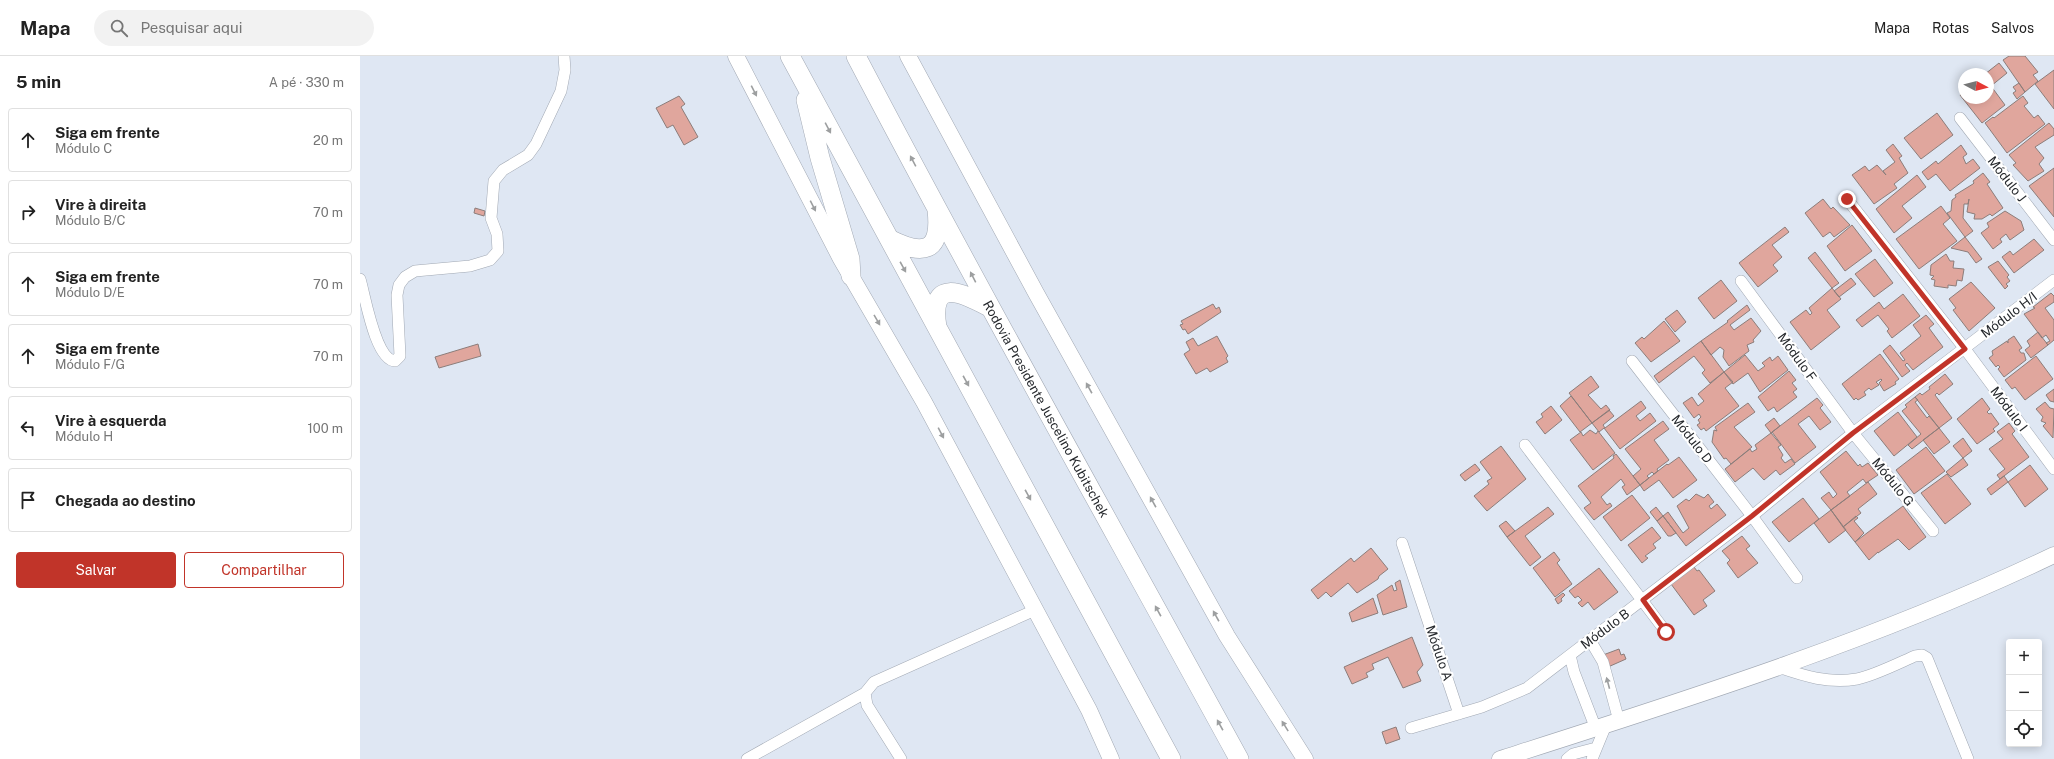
<!DOCTYPE html>
<html lang="pt">
<meta charset="utf-8">
<style>
body{margin:0;font-family:"Public Sans",sans-serif;background:#f2f2f2;color:#222}
.controls{position:absolute;right:12px;bottom:12px;display:grid;overflow:hidden;border-radius:4px;box-shadow:0 2px 10px #0003}
.controls button{width:36px;height:36px;display:grid;place-items:center;padding:0;border:0;border-bottom:1px solid #e0e0e0;background:#fff;color:#222;font:20px sans-serif}
.compass{position:absolute;left:1598px;top:12px;width:36px;height:36px;border-radius:50%;background:#fff;box-shadow:0 2px 10px #0003;rotate:97deg}
.stop{position:absolute;width:12px;height:12px;margin:-9px;border:3px solid #c13429;border-radius:50%;background:#fff}
.stop.end{background:#c13429;border-color:#fff;box-shadow:0 1px 4px #0008}
.list{margin:0;padding:0;list-style:none}
h2{display:flex;justify-content:space-between;align-items:center;height:52px;margin:0;padding:0 16px;font-size:17px}
h2 small{font-size:13px;font-weight:400;color:#767676}
.list li{display:grid;grid-template-columns:26px 1fr auto;gap:12px;align-items:center;box-sizing:border-box;height:64px;margin:0 8px 8px;padding:0 8px;border:1px solid #e0e0e0;border-radius:4px}
.list b{display:block;font-size:15px;white-space:nowrap}
.list p{margin:0;font-size:13px;white-space:nowrap;color:#767676}
.list em{font-size:13px;font-style:normal;color:#767676}
.actions{display:flex;gap:8px;padding:12px 16px}
.actions a{flex:1;padding:9px 0;border:1px solid #c13429;border-radius:4px;text-align:center;font-size:14px;color:#c13429}
.actions .main{background:#c13429;color:#fff}
.icon{flex:none;width:22px;height:22px;fill:none;stroke:currentColor;stroke-width:2;stroke-linecap:round;stroke-linejoin:round}
.map{position:relative;flex:none;width:1694px;height:703px;overflow:hidden}
header{display:flex;align-items:center;gap:24px;box-sizing:border-box;height:56px;padding:0 20px;background:#fff;border-bottom:1px solid #e0e0e0}
header strong{font-size:19px}
nav{display:flex;gap:22px;margin-inline-start:auto;font-size:14px}
.search{width:280px;height:36px;background:#f2f2f2;display:flex;align-items:center;gap:10px;box-sizing:border-box;padding:0 14px;border-radius:22px;color:#767676;font-size:15px}
main{display:flex}
aside{flex:1;background:#fff}
.map>svg:first-child{display:block}
</style>
<header>
<strong>Mapa</strong>
<div class="search"><svg class="icon" aria-label="search" viewBox="0 0 24 24"><circle cx="10" cy="10" r="6"/><path d="M15 15l6 6"/></svg>Pesquisar aqui</div>
<nav><a>Mapa</a><a>Rotas</a><a>Salvos</a></nav>
</header>
<main>
<aside>
<h2>5 min<small>A pé · 330 m</small></h2>
<ul class="list">
<li><svg class="icon" aria-label="ahead" viewBox="0 0 24 24"><path d="M12 20V5M6 11l6-6 6 6"/></svg><div><b>Siga em frente</b><p>Módulo C</p></div><em>20 m</em></li>
<li><svg class="icon" aria-label="right" viewBox="0 0 24 24"><path d="M7 20v-9h11M14 6l5 5-5 5"/></svg><div><b>Vire à direita</b><p>Módulo B/C</p></div><em>70 m</em></li>
<li><svg class="icon" aria-label="ahead" viewBox="0 0 24 24"><path d="M12 20V5M6 11l6-6 6 6"/></svg><div><b>Siga em frente</b><p>Módulo D/E</p></div><em>70 m</em></li>
<li><svg class="icon" aria-label="ahead" viewBox="0 0 24 24"><path d="M12 20V5M6 11l6-6 6 6"/></svg><div><b>Siga em frente</b><p>Módulo F/G</p></div><em>70 m</em></li>
<li><svg class="icon" aria-label="left" viewBox="0 0 24 24"><path d="M17 20v-9H6M10 6l-5 5 5 5"/></svg><div><b>Vire à esquerda</b><p>Módulo H</p></div><em>100 m</em></li>
<li><svg class="icon" aria-label="arrive" viewBox="0 0 24 24"><path d="M6 21V4h12l-3 4 3 4H6"/></svg><div><b>Chegada ao destino</b></div></li>
</ul>
<div class="actions"><a class="main">Salvar</a><a>Compartilhar</a></div>
</aside>
<div class="map">
<svg width="1694" height="703" viewBox="0 0 1694 703">
<rect width="100%" height="100%" fill="#dfe7f3"/>
<!-- building -->
<path fill="#e0a69d" stroke="#8c7d7a" d="M1649,0H1665L1678,16L1673,19L1678,25L1665,36L1643,4Z
M1639,7L1647,17L1631,30L1645,49L1622,67L1600,39L1604,36V42H1628V18H1625Z
M1694,14V53L1675,28Z
M1659,27L1665,36L1657,43L1653,37L1656,35L1653,31Z
M319,40L325,48L321,51L338,81L324,89L313,69L307,72L296,52Z
M1663,40L1668,47L1664,50L1674,62L1678,59L1685,68L1647,97L1625,67L1633,61L1634,62Z
M1577,57L1593,79L1561,103L1544,82Z
M1689,67L1694,73V79L1675,91L1684,102L1679,108L1684,115L1668,125L1653,109L1656,107L1649,99Z
M1533,88L1542,100L1539,102L1548,117L1534,128L1537,132L1514,148L1492,119L1505,110L1509,115L1517,109L1526,119L1523,115L1535,106L1526,94Z
M1601,89L1607,98L1603,101L1606,108L1613,103L1620,112L1590,135L1576,118L1568,124L1562,116L1576,105L1578,108Z
M1694,112V161L1669,130Z
M1623,117L1630,126L1627,128L1643,152L1632,160L1630,158L1622,163H1614L1615,158L1607,156L1609,143L1608,148H1604L1603,162L1613,175L1605,181L1587,157L1591,155L1592,144L1596,141L1595,139L1613,128L1614,127L1613,125Z
M1557,119L1566,131L1542,150L1552,162L1534,177L1516,153Z
M1463,143L1471,153L1473,151L1490,169L1474,181L1470,176L1463,181L1445,157Z
M1581,150L1590,162L1583,168L1597,185L1559,213L1536,183Z
M115,152L125,155L124,160L114,157Z
M1645,155L1661,165L1664,174L1650,184L1646,178L1640,183L1642,186L1633,193L1621,177L1629,171L1627,167Z
M1492,169L1512,195L1485,215L1467,190Z
M1425,171L1429,176L1412,189L1422,201L1413,209L1418,215L1398,231L1379,207Z
M1605,181L1622,203L1616,207L1608,196L1591,192Z
M1674,183L1684,194L1654,217L1642,201L1650,195L1653,199Z
M1455,196L1478,226L1479,227L1472,232L1448,202Z
M1586,198L1590,205H1594L1593,212L1604,213L1602,225L1597,224L1596,230L1588,229V232L1574,230L1575,224L1571,223L1574,220L1570,219L1571,209Z
M1515,203L1533,227L1514,241L1495,218Z
M1638,205L1649,219L1647,221L1650,225L1646,228L1648,230L1645,233L1628,211Z
M1491,222L1496,228L1479,241L1474,235Z
M1361,224L1377,245L1354,263L1338,242Z
M1611,226L1635,252L1609,275L1593,254L1596,252L1589,243Z
M1472,232L1481,243L1467,254L1480,271L1451,294L1430,266L1446,254L1450,259L1452,257L1449,252Z
M1691,237L1694,240V246L1685,252L1694,264V284L1688,289L1686,287L1690,285L1686,279L1682,282L1664,258L1675,252L1673,251Z
M1543,238L1560,260L1532,282L1527,275L1529,273L1518,259L1502,271L1496,264L1519,246L1524,253Z
M853,248L856,253L859,251L861,256L828,278L825,273L823,274L820,269L823,268L821,265Z
M1387,249L1390,254L1370,269L1374,274L1391,262L1401,275L1393,284L1394,286L1387,289L1389,295L1369,310L1363,301L1364,294L1360,291L1351,299L1341,285L1368,266L1367,265Z
M1317,254L1326,266L1315,276L1305,263Z
M1566,259L1574,268L1569,272L1583,291L1553,314L1547,307L1545,309L1550,315L1542,321L1523,295L1530,289L1543,305L1545,304L1540,297L1561,280L1553,269Z
M1304,265L1320,285L1291,306L1275,287L1282,281L1284,283Z
M1678,276L1688,289L1671,302L1665,294L1670,290L1667,285Z
M857,280L868,300L866,302L868,306L850,316L847,312L836,318L824,298L830,294L826,286L833,282L838,290Z
M1654,280L1662,292L1659,294L1661,297H1664L1666,304L1644,321L1638,313L1640,311L1638,309L1636,311L1629,302L1633,299L1632,295L1647,285L1648,287V284Z
M1341,285L1364,316L1350,327L1342,317L1345,314L1334,300L1299,327L1294,320Z
M118,288L121,300L79,312L75,301Z
M1520,298L1539,323L1535,326L1536,328L1524,335L1519,327L1522,324L1521,323L1516,326L1519,329L1511,334L1509,332L1504,336L1506,339L1498,344L1496,342L1494,344L1482,328Z
M1385,299L1398,315L1405,310L1402,307L1410,301L1412,305L1418,300L1428,314L1400,336L1388,317L1373,328L1364,316Z
M1676,300L1693,323L1665,344L1655,331L1652,333L1645,324Z
M1429,315L1436,324L1432,327L1437,333L1433,336L1437,341L1417,356L1414,351L1408,355L1398,341Z
M1364,316L1373,326L1365,332L1379,350L1346,375L1344,372L1341,374L1337,369L1340,367L1338,364L1341,361L1339,358L1334,362L1323,347L1332,341L1338,350L1344,345L1338,338Z
M1585,318L1593,328L1579,339L1577,337L1575,339L1592,362L1579,372L1555,341L1560,337L1562,339L1570,333L1569,331Z
M1231,320L1239,331L1228,339L1241,353L1246,349L1250,354L1232,367L1209,337Z
M1694,333V346L1690,345L1686,339Z
M1211,340L1232,367L1220,376L1200,350Z
M1555,341L1558,344L1555,346L1567,362L1569,360L1579,372L1552,393L1548,389L1561,378L1542,355L1547,351L1545,349Z
M1457,342L1463,349L1460,352L1471,366L1460,374L1449,360L1438,368L1456,391L1435,407L1412,376Z
M1622,342L1630,353L1627,356L1629,358L1631,357L1639,368L1633,373L1635,375L1617,388L1597,363Z
M1281,345L1286,352L1276,360L1280,365L1290,357L1296,365L1260,393L1244,372L1239,376L1232,367L1249,354L1254,360L1243,369L1245,372Z
M1685,346L1690,352L1694,353L1693,382L1683,370L1686,367L1681,365L1683,361L1676,353Z
M1388,347L1395,356L1374,371L1392,391L1371,408L1366,402L1364,403L1352,386L1354,374L1357,375L1355,371Z
M1191,350L1202,364L1185,378L1176,366L1183,361L1181,358Z
M1538,356L1557,381L1534,400L1514,375Z
M1414,362L1420,370L1411,377L1405,369Z
M1303,365L1309,373L1294,384L1309,404L1297,413L1298,415L1294,418L1292,416L1287,420L1289,422L1280,429L1273,420L1281,413L1265,393Z
M1649,367L1655,375L1652,378L1669,401L1640,423L1637,419L1645,413L1629,393L1643,383L1637,376Z
M1579,372L1590,386L1574,398L1563,384Z
M1230,374L1236,378L1238,375L1255,397L1233,414L1210,384L1221,376L1223,380Z
M1411,377L1421,389L1418,391L1423,399L1421,402L1425,407L1431,403L1435,408L1420,419L1416,414L1404,424L1393,412L1375,426L1365,413L1390,393L1392,396L1397,393L1395,389Z
M1603,382L1612,395L1603,402L1593,390Z
M1141,390L1166,423L1127,455L1114,440L1129,428L1127,425L1132,422L1120,406Z
M1566,391L1585,415L1554,438L1536,414Z
M1486,395L1498,410L1500,408L1502,411L1508,407L1518,419L1506,427L1503,423L1487,436L1490,440L1471,454L1461,442L1469,436L1473,442L1477,438L1460,416Z
M1256,398L1280,429L1267,439L1262,431L1265,429L1261,423L1241,441L1247,449L1250,447L1252,450L1234,464L1224,452L1231,447L1218,430L1254,402L1253,400Z
M1319,401L1337,424L1313,442L1299,424L1284,435L1280,429L1307,408L1308,409Z
M1603,402L1608,409L1591,421L1586,416Z
M1115,408L1120,414L1105,425L1100,419Z
M1670,409L1688,433L1665,451L1648,426Z
M1587,418L1611,448L1585,468L1561,437Z
M1644,420L1648,426L1631,439L1627,433Z
M1508,426L1517,438L1498,453L1501,457L1483,471L1471,454Z
M1336,438L1344,442L1348,438L1354,446L1349,450L1351,453L1357,448L1366,459L1326,490L1303,460L1308,456L1323,477L1329,472L1317,450L1326,443L1329,445Z
M1272,439L1290,462L1261,485L1243,461Z
M1443,442L1459,463L1429,486L1412,466Z
M1543,450L1566,481L1549,494L1538,483L1518,497V496L1509,504L1495,486Z
M1188,451L1194,458L1165,480L1181,501L1170,510L1147,481Z
M1296,451L1303,460L1297,465L1290,456Z
M1471,454L1486,474L1469,487L1454,467Z
M1303,460L1316,477L1311,480H1308L1297,465Z
M1496,460L1498,462L1494,465L1504,477L1495,486L1483,471Z
M1146,465L1155,475L1147,481L1139,470Z
M1292,471L1301,482L1293,488L1296,492L1285,500L1288,502L1282,507L1268,489Z
M1382,480L1390,490L1386,493L1398,507L1378,522L1367,507L1370,504L1362,495Z
M1011,492L1028,513L1019,520L1018,523L997,537L988,527L971,541L966,536L958,543L951,534L991,502L994,506Z
M1194,496L1200,504L1197,507L1212,528L1195,541L1173,512Z
M1334,511L1337,515L1339,514L1355,535L1343,544L1347,550L1334,559L1311,528Z
M1239,512L1258,536L1234,554L1228,546L1222,551L1218,547L1222,544L1218,540L1215,542L1209,535Z
M1040,524L1047,551L1023,559L1017,539L1032,529L1034,535L1037,534L1035,527Z
M1203,537L1205,539L1201,543L1202,545L1198,548L1195,543Z
M1013,542L1018,557L992,566L989,557Z
M1052,581L1063,609L1057,616L1061,625L1043,632L1028,601L1012,608L1014,613L1006,617L1008,621L992,628L984,611Z
M1259,593L1261,599L1264,598L1266,603L1248,611L1243,599Z
M1036,671L1040,683L1026,688L1022,676Z"/>
<g fill="none" stroke-linecap="round" stroke-linejoin="round">
<!-- minor casing -->
<g stroke="#a1a8b3" stroke-width="12">
<path id="minor" d="M1600,62L1694,184
M1487,143L1605,293L1694,413
M0,223C5,239 15,304 35,305L40,300L37,239L39,229L45,221L55,215L110,210L130,204L138,195L137,178L131,162L134,125L143,114L168,99L176,88L201,35L205,14L204,0
M1381,225L1493,377L1573,475
M1272,305L1392,460L1437,522
M1165,389L1306,576
M1042,487L1099,658
M1230,584L1243,606L1259,665
M1210,599L1214,616L1236,673
M1418,611C1444,620 1469,628 1497,623C1513,620 1539,607 1555,600L1562,599L1567,602L1608,703
M1051,672L1122,651L1167,632L1392,460L1493,377L1694,224
M387,703L505,637
M541,703L507,649L505,637L514,626L675,554
M1207,703L1213,698L1236,692
M1232,703L1246,669"/>
</g>
<!-- secondary casing -->
<g stroke="#a1a8b3" stroke-width="17">
<path id="secondary" d="M376,0L481,203L564,346L729,654L751,703
M548,0L676,237L867,580L945,703
M1140,703C1328,643 1516,584 1694,499"/>
</g>
<!-- trunk casing -->
<g stroke="#a1a8b3" stroke-width="20">
<path id="trunk" d="M430,0L811,703
M496,0C620,237 751,469 879,703
M446,44L460,102L490,203L491,220
M529,183C563,200 582,197 577,154
M577,271C569,221 601,236 629,251"/>
</g>
<!-- minor -->
<use href="#minor" stroke="#fff" stroke-width="11"/>
<!-- secondary -->
<use href="#secondary" stroke="#fff" stroke-width="16"/>
<!-- trunk -->
<use href="#trunk" stroke="#fff" stroke-width="19"/>
</g>
<!-- one-way arrows -->
<defs><path id="oneway-solid" d="M-6-.8H1V-3.2L6.5 0L1 3.2V.8H-6Z"/></defs>
<g fill="#9d9fa0">
<use href="#oneway-solid" transform="translate(394 35) rotate(63)"/>
<use href="#oneway-solid" transform="translate(468 72) rotate(62)"/>
<use href="#oneway-solid" transform="translate(553 105) rotate(-118)"/>
<use href="#oneway-solid" transform="translate(453 150) rotate(63)"/>
<use href="#oneway-solid" transform="translate(543 211) rotate(61)"/>
<use href="#oneway-solid" transform="translate(613 221) rotate(-117)"/>
<use href="#oneway-solid" transform="translate(517 264) rotate(60)"/>
<use href="#oneway-solid" transform="translate(606 325) rotate(61)"/>
<use href="#oneway-solid" transform="translate(729 332) rotate(-119)"/>
<use href="#oneway-solid" transform="translate(581 377) rotate(62)"/>
<use href="#oneway-solid" transform="translate(668 439) rotate(61)"/>
<use href="#oneway-solid" transform="translate(793 446) rotate(-119)"/>
<use href="#oneway-solid" transform="translate(798 555) rotate(-119)"/>
<use href="#oneway-solid" transform="translate(856 560) rotate(-119)"/>
<use href="#oneway-solid" transform="translate(1248 627) rotate(-105)"/>
<use href="#oneway-solid" transform="translate(860 669) rotate(-119)"/>
<use href="#oneway-solid" transform="translate(925 670) rotate(-122)"/>
</g>
<g fill="none" stroke-linecap="round" stroke-linejoin="round">
<!-- route -->
<path stroke="#c13429" stroke-width="5" d="M1306,576L1283,544L1392,460L1493,377L1605,293L1487,143"/>
</g>
<g text-anchor="middle" dominant-baseline="central" stroke-width="4" stroke-linejoin="round" paint-order="stroke">
<!-- street labels -->
<g font-size="13" fill="#26292d" stroke="#fff">
<text transform="translate(1647 123) rotate(52)">Módulo J</text>
<text transform="translate(1649 259) rotate(-37)">Módulo H/I</text>
<text transform="translate(1437 301) rotate(54)">Módulo F</text>
<text transform="translate(686 353) rotate(61)">Rodovia Presidente Juscelino Kubitschek</text>
<text transform="translate(1649 353) rotate(53)">Módulo I</text>
<text transform="translate(1332 383) rotate(52)">Módulo D</text>
<text transform="translate(1533 426) rotate(51)">Módulo G</text>
<text transform="translate(1245 573) rotate(-37)">Módulo B</text>
<text transform="translate(1079 597) rotate(71)">Módulo A</text>
</g>
</g>
</svg>
<div class="controls">
<button>+</button>
<button>−</button>
<button><svg class="icon" aria-label="locate" viewBox="0 0 24 24"><circle cx="12" cy="12" r="6"/><path d="M12 2v4M12 18v4M2 12h4M18 12h4"/></svg></button>
</div>
<svg class="compass" viewBox="-18 -18 36 36"><path d="M0-13l5 13h-10z" fill="#e53935"/><path d="M0 13l5-13h-10z" fill="#767676"/></svg>
<div class="stop" style="left:1306px;top:576px"></div>
<div class="stop end" style="left:1487px;top:143px"></div>
</div>
</main>
